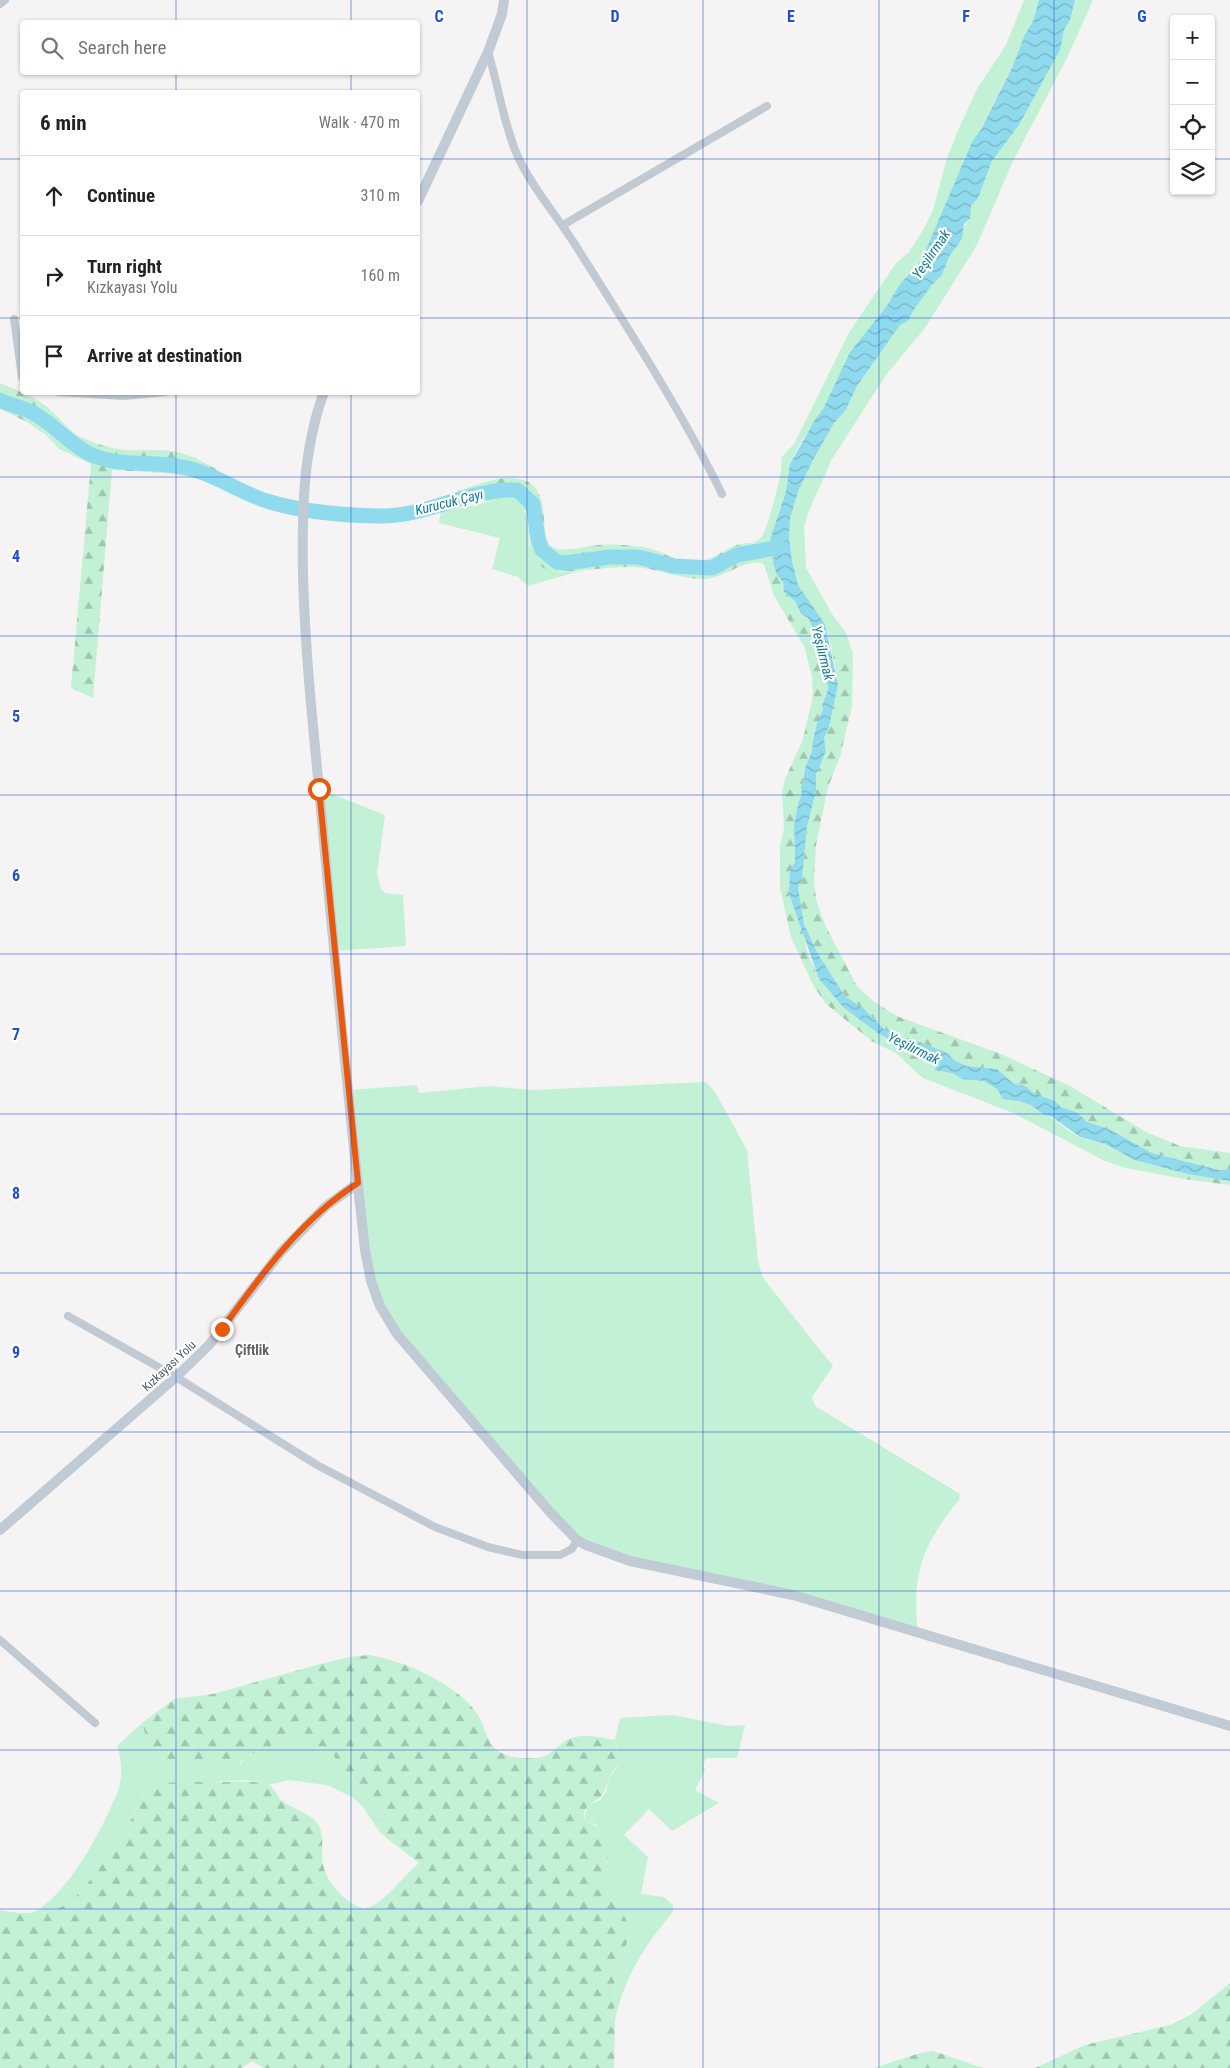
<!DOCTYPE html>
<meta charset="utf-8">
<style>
body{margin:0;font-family:"Roboto Condensed",sans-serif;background:#f6f6f6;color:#222}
.controls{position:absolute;right:15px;top:15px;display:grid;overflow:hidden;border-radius:5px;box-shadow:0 1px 4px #0004}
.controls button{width:45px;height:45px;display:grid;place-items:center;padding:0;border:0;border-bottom:1px solid #e0e0e0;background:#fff;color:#222;font:25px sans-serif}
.stop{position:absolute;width:15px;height:15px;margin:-11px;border:4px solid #ea580c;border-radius:50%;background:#fff}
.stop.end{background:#ea580c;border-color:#fff;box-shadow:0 1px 5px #0008}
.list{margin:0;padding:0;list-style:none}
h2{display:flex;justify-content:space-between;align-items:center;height:65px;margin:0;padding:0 20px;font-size:21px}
h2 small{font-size:16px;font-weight:400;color:#767676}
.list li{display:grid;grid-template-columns:32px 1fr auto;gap:15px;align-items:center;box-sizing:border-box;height:80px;padding:0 20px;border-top:1px solid #e0e0e0}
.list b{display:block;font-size:19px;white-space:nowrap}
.list p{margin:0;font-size:16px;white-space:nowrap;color:#767676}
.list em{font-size:16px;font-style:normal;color:#767676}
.icon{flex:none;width:28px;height:28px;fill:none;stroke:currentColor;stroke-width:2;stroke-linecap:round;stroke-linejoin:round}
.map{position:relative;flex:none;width:1230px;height:2068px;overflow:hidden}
.search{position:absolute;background:#fff;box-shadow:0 1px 4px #0004;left:20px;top:20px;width:400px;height:55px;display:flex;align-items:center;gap:12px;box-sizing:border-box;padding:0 18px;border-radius:5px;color:#767676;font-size:19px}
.panel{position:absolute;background:#fff;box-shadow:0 1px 4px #0004;left:20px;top:90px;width:400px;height:305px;border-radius:5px}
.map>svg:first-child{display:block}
</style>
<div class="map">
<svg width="1230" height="2068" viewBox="0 0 1230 2068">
<defs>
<pattern id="forest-firs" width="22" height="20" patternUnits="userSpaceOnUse" patternTransform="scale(1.25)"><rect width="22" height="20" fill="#c3f1d5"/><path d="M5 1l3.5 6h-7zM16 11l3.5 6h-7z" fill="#a0c6b0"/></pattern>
<pattern id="water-waves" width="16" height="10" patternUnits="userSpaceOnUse" patternTransform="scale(1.25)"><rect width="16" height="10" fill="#90daee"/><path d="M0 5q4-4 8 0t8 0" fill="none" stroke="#78b4c4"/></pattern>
</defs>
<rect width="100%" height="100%" fill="#f5f3f3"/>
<!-- grass -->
<path fill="#c3f1d5" d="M1024,0H1039L1033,21L1025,34L1012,68L970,149L921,261L900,284L886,307L850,352L823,409L800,444L790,464L786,491L778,514L773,539L767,543L758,545L753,543C756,541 760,540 762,536C768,527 785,466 781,458L794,444L850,331L896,263L909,252L923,230L933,210L947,158L959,128L977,89L1006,45Z
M1075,0H1093L1067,58L1013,161L977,245L925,328L886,375L832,459L808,513L804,528L806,568L832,614L846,633L851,648L839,647L832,650L825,624L798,585L792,560L789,538L790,519L798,492L812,462L834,423L848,407L857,386L900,325L908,321L913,311L932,285L942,275L949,257L962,239V231L968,220L971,206L978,198L992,161L1019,125L1052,64Z
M497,500C530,502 529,517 529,545L560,572L580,571L528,586L518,577L492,569L500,538L439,523L441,512Z
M319,789L385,815L377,874L381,889L385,893L403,895L406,946L334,951Z
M921,1056L962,1079H979L993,1085L1006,1099C1035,1099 1055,1124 1079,1137C1087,1141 1097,1141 1104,1145C1131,1159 1158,1167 1187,1174L1184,1179L1126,1168L1105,1161L1013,1113L923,1078L918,1074L922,1072L924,1063Z
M706,1082L715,1092L747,1150L758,1261L763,1278L833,1366L812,1397L815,1406L960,1494L959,1500C923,1544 911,1575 918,1632L793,1595L672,1570L578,1540L410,1350L375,1294L349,1090L417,1085L419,1093L489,1086L532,1090Z
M673,1715L728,1726L745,1725L737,1758H706L703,1765L705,1770L695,1790L719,1803L672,1831L649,1809L624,1835L648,1857L641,1894L664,1897L673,1905V1912C644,1947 625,1975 615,2020L613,1991L617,1969L629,1938L622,1911L611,1899L604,1886L608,1860L597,1825L584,1820L588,1805L600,1800L606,1792L609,1778L618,1766V1751L615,1740L620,1718Z
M142,1723L151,1755L195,1763L213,1764L225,1768L240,1765L246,1756L295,1736L310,1749L333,1755L352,1779L368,1793L381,1818L379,1831L363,1807L352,1797L327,1785L289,1780L268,1785L246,1780L157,1785L143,1795L131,1819L87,1887L71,1902L53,1911L25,1915C31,1912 38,1911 42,1907C75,1882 102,1829 118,1791C123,1776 122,1761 117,1746Z"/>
<!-- forest -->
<path fill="url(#forest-firs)" d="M0,383C16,390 32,395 46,406C56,414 70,432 81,437C94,443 111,449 126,450C144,451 163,448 181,453C203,459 219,472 238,482C277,503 332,508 376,509C404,510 432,501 459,491C476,485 494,477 512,478C562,481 531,544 557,549C571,551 585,546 599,545C613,544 628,545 642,547C662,549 675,564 699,561C720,559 736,536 758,545L770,540L774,557L773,563L783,582L782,585L795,601L801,614L808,618L814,631L818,655L828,679V690L822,705L823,710L814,731L812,751L804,770L802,795L794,825L795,862L790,873L789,894L803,931L807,951L819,979L833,996L890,1042L921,1056L924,1063L922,1072L918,1074L896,1053L873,1042L826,1004L813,985L791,937L780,887V846L784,828L782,791L786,777L803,739L813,695L812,677L805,648L774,596L764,564C746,557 725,578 706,579C680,580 658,568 633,567C605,566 577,573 549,571C523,559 533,535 527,513C505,486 451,510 423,517C409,521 393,522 378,522C342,522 300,518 265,507C245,500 227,487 206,481C176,472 143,472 112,470L93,698L71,688L91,464L59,449L46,435L27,422L0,409Z
M839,647L851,648L853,652L852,706L840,757L828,787L816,845L814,879L816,899L825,925L857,986L874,1002L899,1017L1001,1054L1070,1086L1146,1132L1180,1146L1230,1153V1169L1219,1170L1152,1153L1109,1129L1087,1122L1078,1113L1066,1110L1035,1094L1024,1085L1014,1084L997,1069L966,1066L954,1060L946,1052L909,1038L897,1037L886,1031L868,1013L845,996L818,954L804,924L798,887L802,879L807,827L816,791V775L826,751L824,738L829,727L838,685L832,650Z
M1187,1174L1230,1181V1185L1184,1179Z
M369,1655C403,1660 454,1683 475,1711C486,1724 486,1748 504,1754C513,1758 535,1760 545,1756C553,1753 559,1744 567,1740C582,1732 599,1737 615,1740C617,1750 622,1760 616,1768C613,1771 610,1774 609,1778C602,1796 606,1795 588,1805L584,1813V1820L602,1829L608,1844V1860L604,1886L611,1899L622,1911L627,1922L629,1938L617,1969L613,1991L615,2020L614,2068H264L252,2061L241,2068H0V1910C60,1921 76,1905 106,1855C114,1843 124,1831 132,1818C138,1807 141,1792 153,1787C166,1780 198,1782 213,1782C233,1783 253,1778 272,1787C276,1792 279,1799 284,1802C295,1810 308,1812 317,1823C324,1833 322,1842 322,1853C321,1878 341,1900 363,1909C382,1907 404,1875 419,1863L379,1832L381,1818L368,1793L352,1779L333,1755L310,1749L301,1744L295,1736L246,1756L236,1768H225L213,1764L161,1763L151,1755L142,1723L174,1699L213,1694L324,1663L349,1657Z
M1230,1983V2068H1035L1085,2045L1170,2025L1192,2014Z
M933,2051L983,2068H874L920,2053Z"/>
<!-- water -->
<path fill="url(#water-waves)" d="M1039,0H1075L1070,20L1064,30L1060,50L1019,125L992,161L978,198L971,206L970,218L964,224L962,239L949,257L942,275L932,285L913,311L908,321L900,325L857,386L846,410L834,423L812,462L798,492L790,519L789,538L792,560L798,585L825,624L838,685L829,727L824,738L826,751L816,775V791L807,827L802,879L798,887L804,924L818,954L845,996L864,1009L886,1031L897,1037L909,1038L946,1052L954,1060L966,1066L997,1069L1014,1084L1024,1085L1035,1094L1055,1101L1061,1107L1078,1113L1087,1122L1109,1129L1152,1153L1219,1170L1230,1169V1181L1187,1174L1135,1160L1104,1144L1080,1137L1052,1117L1043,1114L1031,1105L1019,1101L1003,1099L997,1089L984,1081L962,1079L952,1073L935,1070L936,1064L913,1054L906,1047L890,1042L885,1037L879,1034L843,1007L819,979L789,894L790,870L795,862L794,825L799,801L802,795L801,787C805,780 803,775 805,768C807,762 811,755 812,750C813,737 816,722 823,710L822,705L828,690V679L818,655L814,631L808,618L801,614L795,601L784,592L783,582L777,575L773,563L774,557L770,540L786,491L790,464L816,418L823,409L850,352L886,307L900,284L921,261L973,140L980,131L1012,68L1025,34L1033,21Z"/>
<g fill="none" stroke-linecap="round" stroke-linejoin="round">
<!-- river -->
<path stroke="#90daee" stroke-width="15" d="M0,400C11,406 24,407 35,414C55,425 69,444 90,454C119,468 152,460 183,467C213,473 239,492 267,501C301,512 341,515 376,516C426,518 468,488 517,490L533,504L538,539L542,550L557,562L565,563L610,557H638L674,566L712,568L737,555L781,547"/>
<!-- street -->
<path stroke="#c1cad2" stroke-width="8" d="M0,4L5,0
M488,52C499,87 503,123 518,157C533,189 557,216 576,246C627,327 680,408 722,494
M563,225L767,106
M14,319L22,377
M58,392L124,396L166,392
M68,1316L176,1377L317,1465L435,1527L488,1547L522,1555H560L572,1549L577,1540
M0,1640L95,1723"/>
<!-- secondary -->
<path stroke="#c1cbd6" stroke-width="10" d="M418,201L488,52L502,14L504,0
M324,392C302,452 302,514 303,576C305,647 312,718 319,788C333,943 348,1097 365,1250L371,1281L380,1306L397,1334L549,1511L577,1540L586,1545L630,1561L793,1595L1230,1726
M0,1530L176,1377L209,1345L281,1252L325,1207L358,1183"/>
</g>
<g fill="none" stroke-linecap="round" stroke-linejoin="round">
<!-- route -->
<path stroke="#ea580c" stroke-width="6" d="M222,1329C261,1275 301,1219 358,1183L319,789"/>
</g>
<!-- grid -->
<path fill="none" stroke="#1d4ed8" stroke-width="1" stroke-opacity="0.55" d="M176,0V22M351,0V22M527,0V2068M703,0V2068M879,0V2068M1054,0V2068M176,72V92M351,72V92M0,159H22M418,159H1174M1211,159H1230M0,318H22M418,318H1230M176,392V2068M351,392V2068M0,477H1230M0,636H1230M0,795H1230M0,954H1230M0,1114H1230M0,1273H1230M0,1432H1230M0,1591H1230M0,1750H1230M0,1909H1230"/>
<g text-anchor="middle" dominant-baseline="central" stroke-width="4.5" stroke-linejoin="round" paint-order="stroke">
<!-- street labels -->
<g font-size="12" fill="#4a5661" stroke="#fff">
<text transform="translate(169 1366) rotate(-43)">Kızkayası Yolu</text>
</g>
<!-- water labels -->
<g font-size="14" font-style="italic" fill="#0c7c9b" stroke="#fff">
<text transform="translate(931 254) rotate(-56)">Yeşilırmak</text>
<text transform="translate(449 502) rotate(-14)">Kurucuk Çayı</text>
<text transform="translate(823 653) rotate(76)">Yeşilırmak</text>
<text transform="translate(914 1048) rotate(26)">Yeşilırmak</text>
</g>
<!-- neighbourhood labels -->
<g font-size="14" font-weight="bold" fill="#5f6368" stroke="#fff">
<text x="252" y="1350">Çiftlik</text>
</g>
</g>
<g font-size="16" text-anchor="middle" font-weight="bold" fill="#1d4ed8" stroke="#fff" stroke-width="4.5" stroke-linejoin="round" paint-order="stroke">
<text x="439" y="22">C</text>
<text x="615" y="22">D</text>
<text x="791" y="22">E</text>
<text x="966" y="22">F</text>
<text x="1142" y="22">G</text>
<text x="16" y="562">4</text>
<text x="16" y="722">5</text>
<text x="16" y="881">6</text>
<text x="16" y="1040">7</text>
<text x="16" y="1199">8</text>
<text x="16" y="1358">9</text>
</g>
</svg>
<div class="controls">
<button>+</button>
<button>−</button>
<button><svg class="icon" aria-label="locate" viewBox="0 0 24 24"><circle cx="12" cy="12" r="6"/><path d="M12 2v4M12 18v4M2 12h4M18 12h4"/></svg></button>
<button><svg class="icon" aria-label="layers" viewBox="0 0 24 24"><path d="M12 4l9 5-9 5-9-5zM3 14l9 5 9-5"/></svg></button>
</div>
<div class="stop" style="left:319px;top:789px"></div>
<div class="stop end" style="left:222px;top:1329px"></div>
<div class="search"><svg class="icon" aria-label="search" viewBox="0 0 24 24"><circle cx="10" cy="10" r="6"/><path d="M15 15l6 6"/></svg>Search here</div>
<section class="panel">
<h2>6 min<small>Walk · 470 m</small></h2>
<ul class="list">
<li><svg class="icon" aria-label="ahead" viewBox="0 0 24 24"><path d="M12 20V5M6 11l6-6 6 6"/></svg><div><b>Continue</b></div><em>310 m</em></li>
<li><svg class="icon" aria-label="right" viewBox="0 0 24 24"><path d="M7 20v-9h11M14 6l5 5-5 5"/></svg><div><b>Turn right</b><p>Kızkayası Yolu</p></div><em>160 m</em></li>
<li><svg class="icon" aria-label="arrive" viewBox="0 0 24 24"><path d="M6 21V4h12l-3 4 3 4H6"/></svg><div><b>Arrive at destination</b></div></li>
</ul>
</section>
</div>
